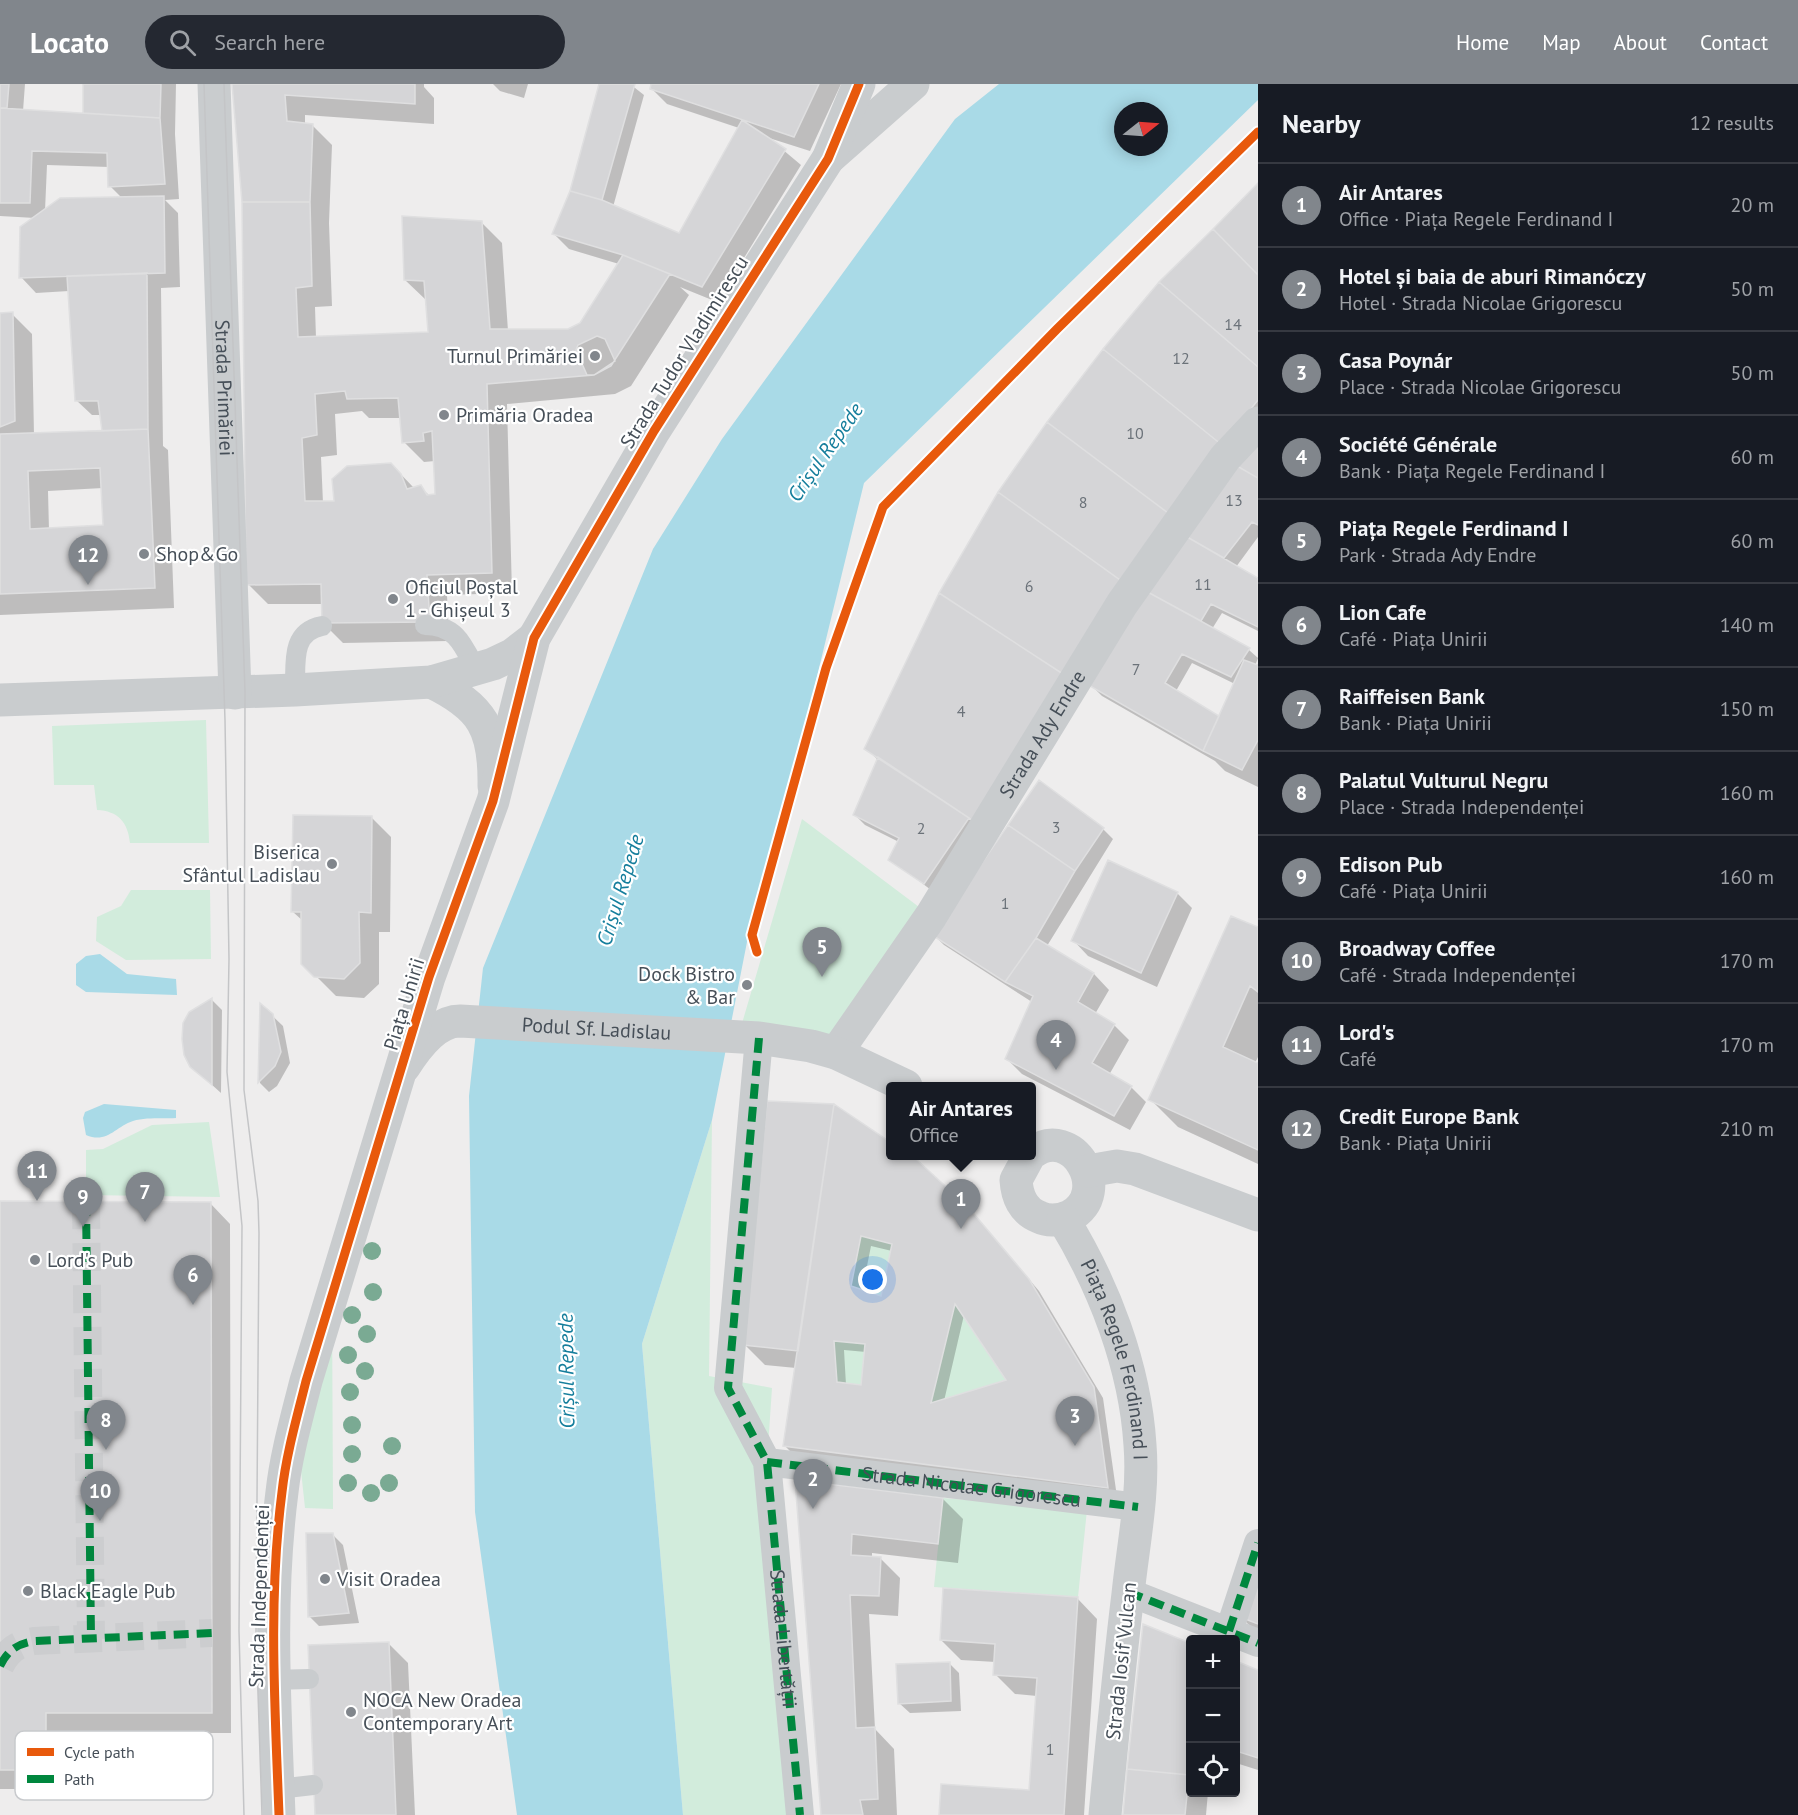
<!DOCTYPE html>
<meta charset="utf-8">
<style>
body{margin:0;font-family:"PT Sans",sans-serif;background:#242831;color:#f1f3f6}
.controls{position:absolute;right:18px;bottom:18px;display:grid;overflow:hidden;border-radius:6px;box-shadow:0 3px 15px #0003}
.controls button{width:54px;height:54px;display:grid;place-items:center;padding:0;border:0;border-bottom:2px solid #363941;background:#171b24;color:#f1f3f6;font:30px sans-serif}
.compass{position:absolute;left:1114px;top:18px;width:54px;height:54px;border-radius:50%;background:#171b24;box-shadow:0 3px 15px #0003;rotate:73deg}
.you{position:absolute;left:873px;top:1196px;width:21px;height:21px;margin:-15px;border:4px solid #fff;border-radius:50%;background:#1a73e8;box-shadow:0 0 0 9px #1a73e833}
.badge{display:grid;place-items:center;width:39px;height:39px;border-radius:50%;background:#81868c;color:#fff;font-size:20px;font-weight:700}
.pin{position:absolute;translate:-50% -50px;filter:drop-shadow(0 2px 3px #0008)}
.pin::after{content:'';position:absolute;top:32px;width:21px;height:18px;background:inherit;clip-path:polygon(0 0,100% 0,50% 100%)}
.popup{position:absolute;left:886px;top:998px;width:150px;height:78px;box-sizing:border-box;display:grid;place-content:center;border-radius:6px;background:#171b24;filter:drop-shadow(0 2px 4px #0005);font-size:20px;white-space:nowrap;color:#9ea1a6}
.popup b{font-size:22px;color:#f1f3f6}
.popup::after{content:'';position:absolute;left:50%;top:100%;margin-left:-12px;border:12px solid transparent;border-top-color:#171b24}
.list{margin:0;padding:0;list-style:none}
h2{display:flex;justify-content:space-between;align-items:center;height:78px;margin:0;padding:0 24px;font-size:26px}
h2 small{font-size:20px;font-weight:400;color:#9ea1a6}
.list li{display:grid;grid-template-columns:39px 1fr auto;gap:18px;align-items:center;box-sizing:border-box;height:84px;padding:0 24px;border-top:2px solid #363941}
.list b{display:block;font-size:22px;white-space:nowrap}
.list p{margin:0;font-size:20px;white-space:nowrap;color:#9ea1a6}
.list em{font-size:20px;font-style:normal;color:#9ea1a6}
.icon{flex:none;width:33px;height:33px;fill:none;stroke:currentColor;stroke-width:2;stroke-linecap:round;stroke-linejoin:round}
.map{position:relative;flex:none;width:1258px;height:1731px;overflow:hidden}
header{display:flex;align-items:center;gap:36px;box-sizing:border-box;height:84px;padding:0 30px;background:#81868c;color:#fff}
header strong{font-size:28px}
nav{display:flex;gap:33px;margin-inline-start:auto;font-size:21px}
.search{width:420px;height:54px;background:#242831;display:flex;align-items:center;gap:15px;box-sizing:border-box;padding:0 21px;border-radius:33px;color:#9ea1a6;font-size:22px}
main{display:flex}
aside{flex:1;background:#171b24}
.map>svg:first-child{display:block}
</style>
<header>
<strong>Locato</strong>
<div class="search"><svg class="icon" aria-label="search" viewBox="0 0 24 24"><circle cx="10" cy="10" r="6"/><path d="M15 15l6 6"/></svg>Search here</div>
<nav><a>Home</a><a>Map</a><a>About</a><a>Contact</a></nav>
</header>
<main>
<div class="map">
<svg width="1258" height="1731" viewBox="0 0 1258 1731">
<rect width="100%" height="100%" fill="#eeeded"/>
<!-- green -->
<path fill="#d2ecdc" d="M206,636L209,759H130C128,738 118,727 97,726L94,701H54L52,642Z
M802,735L931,832L836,969L738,953Z
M131,806H210L211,875L126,876L96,857L97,833L121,822Z
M712,1036L709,1292L772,1304L767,1378L800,1731H683L642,1260Z
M209,1038L220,1113L86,1111V1066L103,1065L152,1041Z
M861,1152L892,1160L881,1212L851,1202Z
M332,1211L333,1425L305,1424L296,1340Z
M955,1220L1006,1296L931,1319Z
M834,1257L865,1260L861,1301L837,1298Z
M943,1414L1087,1426L1078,1513L934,1503Z"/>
<!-- water -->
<path fill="#a9dae7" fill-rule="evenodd" d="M999,0H1258V16L864,399L802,654L747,858L712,1036L642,1260L683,1731H517L475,1428L469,1012L483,884L653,465L722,355L955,35ZM1123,27H1159V63H1123Z
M100,870L127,890L176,895L177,911L86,908L76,901V880L86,872Z
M104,1020L176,1026V1034C163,1035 146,1033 133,1037C115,1043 107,1060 86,1051L83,1034L85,1028Z"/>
<!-- shadow -->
<path fill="#0003" fill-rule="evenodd" d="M0,0H25L23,27L85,30L84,0H176L175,50L179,115L165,116L178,129L180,203L161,204L163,362L168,366L174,524L0,531V230H12L32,250L34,351L105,348L102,331H92L76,316L69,207L36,209L21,193L35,134L0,132ZM47,81L109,83L110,102L122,114L45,127ZM103,404L105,443L49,446L48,407Z
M234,0H424V3L434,14V40L305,31V40L312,41L332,61L329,139L332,222L315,223L316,254L429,250L426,216L405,196L482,139L502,159L508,247H569L581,240L619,180L569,165L554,150L571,108L601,0H630L644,11L613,123L680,151L739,44L667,20L651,4L653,0H841L810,67L769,54L801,81L717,218L680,203L689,211L631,302L615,310L507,320L512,509L447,511L449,557L343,559L323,539V520H268L248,500L243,118ZM362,327L369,334H401L404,358L424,378L435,377L437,411L430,412L420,403L414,404L391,380L336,418L323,419L321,373L337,371L335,330Z
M493,0H528L524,14L500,7Z
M1258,101V339L935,809L890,775L899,758L865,741L855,731L878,676L866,664L1160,199Z
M1258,360V453L1236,483L1258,496V547L1222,529L1212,545L1249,566L1258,574L1255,582H1258V703L1225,687L1215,677L1102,612L1092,602L1146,507ZM1192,579L1235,600L1220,634L1176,607Z
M371,733L391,753L390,848H379V900L364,914L336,912L303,879V837L293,828Z
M1103,745L1113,755L1047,862L1094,890L1109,906L1095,930L1114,941L1129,956L1109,991L1131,1003L1146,1018L1130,1046L1022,990L1007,975L1032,918L944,861L934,851Z
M1177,809L1192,824L1157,903L1088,872L1073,856Z
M1232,834L1258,844V973L1255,979L1258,981V1080L1178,1043L1150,1015Z
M212,916L222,926L221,1009L191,982Z
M262,922L283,942L290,979L277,1002L269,1008L260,999Z
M833,1021L890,1059V1072H909L914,1075L979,1136L1039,1207L1103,1314L1117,1413L795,1372L785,1362L796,1284L765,1281L745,1261ZM871,1162L892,1167L882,1214L862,1207ZM964,1231L1008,1297L944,1317ZM844,1266L866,1268L862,1302L846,1301Z
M0,1118L210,1119L230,1140L231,1649H65V1705H0Z
M797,1397L943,1415L963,1435L958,1479L872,1469V1474H880L900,1494L898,1532L869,1530L875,1645L894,1665L897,1731H823Z
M333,1451L343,1461L359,1539L319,1542L309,1532Z
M1258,1482V1550L1241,1533Z
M1077,1514L1097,1535L1084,1731H941L1031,1707L1037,1612L1015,1610L995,1590L996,1578L961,1576L941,1556Z
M1145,1542L1190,1561V1708H1208L1206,1731H1125Z
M388,1559L408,1579L415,1731H316Z
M949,1579L959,1589L961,1627L910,1629L899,1619Z
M1236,1579L1258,1588V1686L1236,1679Z"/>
<!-- building -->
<path fill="#d5d5d7" stroke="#dfdfe0" stroke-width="1.5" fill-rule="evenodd" d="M0,0H9L7,24H0Z
M83,0H161L160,34L83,29Z
M232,0H415V20L285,11L287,37L313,40L310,118H242Z
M599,0H635L602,116L570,107Z
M651,0H819L794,53L650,5Z
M0,24L160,34L165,100L108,103L107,69L32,67L30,119H0Z
M742,36L786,65L702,203L623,171L552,150L570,107L602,116L679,149Z
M1258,99V191L1213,145Z
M164,112L165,189L19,194L20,143L60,114Z
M242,118H310L312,202L296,204L298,253L428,248L424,197L404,196L402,132L482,137L490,245H568L580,239L623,171L670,190L611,282L594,291L487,300L492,489L427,491L430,538L322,539L321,500L246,501ZM345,307L347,315L398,314L402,359L424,357L423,349L432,347L435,410L427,411L421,401L407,405L401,390L391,379L347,382L332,395L334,417H305L302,354L317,351L315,310Z
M1213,145L1258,191V283L1159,198Z
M147,189L148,345L102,347L98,317H75L67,192Z
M1159,198L1258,283V316L1222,361L1103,265Z
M13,228L15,337L0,343V229Z
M597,252L605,255L615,277L594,291H587L576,266L578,261Z
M1103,265L1222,361L1168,429L1047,338Z
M1047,338L1168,429L1120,496L998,408Z
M148,345L155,504L0,510V350ZM100,384L103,441L30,445L28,387Z
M1258,357V394L1237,382Z
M1237,382L1258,394V441L1252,438L1224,474L1182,450Z
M998,408L1120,496L1063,590L939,509Z
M1182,450L1258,494V543L1211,520L1201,537L1144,506Z
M1144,506L1250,564L1231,593L1182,570L1165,599L1219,632L1203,667L1090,602Z
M939,509L1063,590L975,738L864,665Z
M1244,576L1258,581V656L1242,686L1203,667Z
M878,673L969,734L924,800L888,776L899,754L853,731Z
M1039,696L1104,744L1075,787L1008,741Z
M293,731L372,732L371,829L359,828L360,879L344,895L314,893L301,880V828H291Z
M1008,741L1075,787L1036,854L1005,898L932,851Z
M1108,776L1178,808L1141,889L1071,857Z
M1231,832L1258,843V908L1250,902L1223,963L1258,979V1066L1148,1016Z
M1036,854L1094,889L1078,918L1115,940L1092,979L1132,1002L1114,1032L1005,975L1033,912L1005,898Z
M212,914V1001L190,983L184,971L182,955L183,939L189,928Z
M260,919L273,930L281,968L275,982L258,999Z
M767,1017L834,1020L798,1267L743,1261Z
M834,1020L890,1058V1072H911L915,1074L969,1124L1029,1195L1094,1303L1108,1404L783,1362ZM861,1152L892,1160L881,1212L851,1202ZM955,1220L1006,1296L931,1319ZM834,1257L865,1260L861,1301L837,1298Z
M0,1117L211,1118L212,1629H46V1686H0Z
M795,1396L943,1414L938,1460L852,1450L851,1471L881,1473L879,1512L850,1511L856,1644L875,1643L878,1715L860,1716L863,1731H821Z
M306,1449H333L349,1529L308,1533Z
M1258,1477V1540L1240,1533Z
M943,1504L1078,1513L1064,1731H939L941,1700L1029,1706L1037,1594L993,1591L995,1560L940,1556Z
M1143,1540L1190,1559L1189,1691L1127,1685Z
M389,1558L396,1731H315L308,1561Z
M1236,1577L1258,1586V1674L1236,1667Z
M950,1578L951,1617L898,1620L896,1580Z
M1127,1685L1189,1691L1185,1731H1123Z"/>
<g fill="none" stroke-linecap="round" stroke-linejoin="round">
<!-- pedestrian-tunnel -->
<path stroke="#cccdcf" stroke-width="28" stroke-dasharray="28 14" stroke-linecap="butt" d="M86,1117L91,1555
M0,1582C8,1566 17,1560 34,1557L212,1549"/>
<!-- service -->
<path stroke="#c9ccce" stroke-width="20" d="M425,541C456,541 463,561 476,586
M295,606C296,580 290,548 322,542
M272,1596L309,1595
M278,1705L313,1701"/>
<!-- pedestrian -->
<path stroke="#c9ccce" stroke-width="28" d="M759,954L728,1304L767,1378L800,1731
M767,1378L1138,1423
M1128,1508L1258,1559
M1229,1547L1258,1459"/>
<!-- minor -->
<g stroke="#c9ccce" stroke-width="33">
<path d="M828,75L913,0"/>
<path d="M431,598C483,623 495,645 494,702"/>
<path d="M0,616L295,606L431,598L493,580L512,571L534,554"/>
<path id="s1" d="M836,969L931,832L1122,520L1225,374L1258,339"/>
<path id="s2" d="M404,983C416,964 436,937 460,937L759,954L811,962L836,969L906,1002"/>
<path d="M1029,1072L1016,1096C1017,1112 1023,1127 1039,1133C1049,1138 1061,1136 1070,1132C1114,1108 1072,1038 1032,1069"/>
<path d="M1088,1087L1117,1082L1135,1085L1258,1131"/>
<path id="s3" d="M1063,1135C1104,1202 1135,1282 1140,1361C1144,1410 1133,1461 1128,1510C1119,1583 1112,1657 1105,1731"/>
</g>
<!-- tertiary -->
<g stroke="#c9ccce" stroke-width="33">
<path id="s4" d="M214,0L235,609"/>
<path d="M279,1731C275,1623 268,1516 282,1408C286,1371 297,1333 306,1297L429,893L493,717L534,554L654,347L828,75L859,0"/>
</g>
<!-- tram -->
<path stroke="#c4c5c7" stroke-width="1.5" d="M204,0L225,636L229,875L227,988L242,1142L239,1547L244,1731
M224,0L245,608L244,1006L258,1117L259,1149L256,1548L262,1731"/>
<!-- quiet -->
<g stroke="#00873e" stroke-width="8" stroke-dasharray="15 8" stroke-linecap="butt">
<path id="s5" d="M759,954L728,1304L767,1378L800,1731"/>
<path d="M86,1117L91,1555"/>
<path id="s6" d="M767,1378L1138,1423"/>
<path d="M1128,1508L1258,1559"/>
<path d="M1229,1547L1258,1459"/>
<path d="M0,1582C8,1566 17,1560 34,1557L212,1549"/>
</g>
<!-- cycleway casing -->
<g stroke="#fff" stroke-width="13">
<path id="cycleway" d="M757,868L752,851L826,584L883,423L1057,245L1258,48
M279,1731C275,1623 268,1516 282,1408C286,1371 297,1333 306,1297L429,893L493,717L534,554L654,347L828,75L859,0"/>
</g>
<!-- cycleway -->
<use href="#cycleway" stroke="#e8590c" stroke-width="9"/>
</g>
<!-- trees -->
<g fill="#7aaa93">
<circle cx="372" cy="1167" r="9"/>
<circle cx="373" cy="1208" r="9"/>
<circle cx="352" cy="1231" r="9"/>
<circle cx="367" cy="1250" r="9"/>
<circle cx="348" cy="1271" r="9"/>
<circle cx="365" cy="1287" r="9"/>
<circle cx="350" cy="1308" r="9"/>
<circle cx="352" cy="1341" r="9"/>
<circle cx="392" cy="1362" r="9"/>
<circle cx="352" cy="1370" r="9"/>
<circle cx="348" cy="1399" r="9"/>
<circle cx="389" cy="1399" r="9"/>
<circle cx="371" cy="1409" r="9"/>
</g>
<!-- markers -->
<g fill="#81868c" stroke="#fff" stroke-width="2">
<circle cx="595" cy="272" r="6"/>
<circle cx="444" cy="331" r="6"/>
<circle cx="144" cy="470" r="6"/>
<circle cx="393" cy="515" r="6"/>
<circle cx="332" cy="780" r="6"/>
<circle cx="747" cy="901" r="6"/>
<circle cx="35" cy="1176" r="6"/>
<circle cx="325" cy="1495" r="6"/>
<circle cx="28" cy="1507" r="6"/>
<circle cx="351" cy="1628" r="6"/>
</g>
<g text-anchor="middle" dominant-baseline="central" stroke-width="4.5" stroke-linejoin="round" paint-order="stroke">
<!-- number labels -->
<g font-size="16" fill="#6b7279">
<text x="1233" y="240">14</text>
<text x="1181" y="274">12</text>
<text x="1135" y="349">10</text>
<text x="1234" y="416">13</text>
<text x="1083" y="418">8</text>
<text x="1203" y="500">11</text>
<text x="1029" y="502">6</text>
<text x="1136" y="585">7</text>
<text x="961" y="627">4</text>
<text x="1056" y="743">3</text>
<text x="921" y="744">2</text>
<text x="1005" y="819">1</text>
<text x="1050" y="1665">1</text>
</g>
<!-- street labels -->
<g font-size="20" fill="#464f58" stroke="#fff">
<text transform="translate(684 268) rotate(-58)">Strada Tudor Vladimirescu</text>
<text stroke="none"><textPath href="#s4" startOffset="304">Strada Primăriei</textPath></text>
<text stroke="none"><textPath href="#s1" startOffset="380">Strada Ady Endre</textPath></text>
<text transform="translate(404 920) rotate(-73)">Piața Unirii</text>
<text stroke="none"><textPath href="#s2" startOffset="212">Podul Sf. Ladislau</textPath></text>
<text stroke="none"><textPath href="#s3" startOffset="152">Piața Regele Ferdinand I</textPath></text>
<text stroke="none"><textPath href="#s6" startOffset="206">Strada Nicolae Grigorescu</textPath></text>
<text transform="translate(259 1512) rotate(-88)">Strada Independenței</text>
<text stroke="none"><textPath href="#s5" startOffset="612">Strada Libertății</textPath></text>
<text transform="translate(1121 1577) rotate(-84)">Strada Iosif Vulcan</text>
</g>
<!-- poi labels -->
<g font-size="20" fill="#464f58" stroke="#fff" text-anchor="start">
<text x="583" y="272" text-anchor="end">Turnul Primăriei</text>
<text x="456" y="331">Primăria Oradea</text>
<text x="156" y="470">Shop&amp;Go</text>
<text x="405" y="503">Oficiul Poștal<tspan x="405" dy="23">1 - Ghișeul 3</tspan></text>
<text x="320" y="768" text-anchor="end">Biserica<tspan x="320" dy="23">Sfântul Ladislau</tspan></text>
<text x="735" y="890" text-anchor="end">Dock Bistro<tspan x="735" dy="23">&amp; Bar</tspan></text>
<text x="47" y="1176">Lord's Pub</text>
<text x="337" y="1495">Visit Oradea</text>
<text x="40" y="1507">Black Eagle Pub</text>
<text x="363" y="1616">NOCA New Oradea<tspan x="363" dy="23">Contemporary Art</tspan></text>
</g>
<!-- water labels -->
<g font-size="21" font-style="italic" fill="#157e9c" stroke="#fff">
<text transform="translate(825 368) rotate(-55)">Crișul Repede</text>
<text transform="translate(620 806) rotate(-73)">Crișul Repede</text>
<text transform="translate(566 1287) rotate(-91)">Crișul Repede</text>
</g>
</g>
<!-- legend -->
<rect x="15" y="1647" width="198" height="69" rx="9" fill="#fff" stroke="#c8cacd" stroke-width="1.5"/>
<rect x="27" y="1664" width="27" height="8" fill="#e8590c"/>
<rect x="27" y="1691" width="27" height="8" fill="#00873e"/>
<g font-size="16" fill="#464f58">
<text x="64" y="1674">Cycle path</text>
<text x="64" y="1701">Path</text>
</g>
</svg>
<div class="controls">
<button>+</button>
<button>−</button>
<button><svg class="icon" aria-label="locate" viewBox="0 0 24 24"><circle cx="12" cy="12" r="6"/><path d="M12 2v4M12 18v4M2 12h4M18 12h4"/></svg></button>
</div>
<svg class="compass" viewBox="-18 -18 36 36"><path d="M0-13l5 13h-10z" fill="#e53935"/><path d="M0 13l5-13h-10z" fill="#9ea1a6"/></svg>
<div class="you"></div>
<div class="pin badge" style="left:961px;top:1145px">1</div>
<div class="popup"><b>Air Antares</b>Office</div>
<div class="pin badge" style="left:813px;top:1425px">2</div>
<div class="pin badge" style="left:1075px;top:1362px">3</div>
<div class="pin badge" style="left:1056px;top:986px">4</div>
<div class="pin badge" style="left:822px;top:893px">5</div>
<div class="pin badge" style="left:193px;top:1221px">6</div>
<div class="pin badge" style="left:145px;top:1138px">7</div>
<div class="pin badge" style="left:106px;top:1366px">8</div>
<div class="pin badge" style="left:83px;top:1143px">9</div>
<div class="pin badge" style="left:100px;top:1437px">10</div>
<div class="pin badge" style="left:37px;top:1117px">11</div>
<div class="pin badge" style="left:88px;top:501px">12</div>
</div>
<aside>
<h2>Nearby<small>12 results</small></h2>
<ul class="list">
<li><span class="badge">1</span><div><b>Air Antares</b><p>Office · Piața Regele Ferdinand I</p></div><em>20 m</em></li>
<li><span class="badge">2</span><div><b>Hotel și baia de aburi Rimanóczy</b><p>Hotel · Strada Nicolae Grigorescu</p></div><em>50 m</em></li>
<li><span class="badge">3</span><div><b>Casa Poynár</b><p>Place · Strada Nicolae Grigorescu</p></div><em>50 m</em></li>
<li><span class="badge">4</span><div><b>Société Générale</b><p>Bank · Piața Regele Ferdinand I</p></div><em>60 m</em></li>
<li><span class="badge">5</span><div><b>Piața Regele Ferdinand I</b><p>Park · Strada Ady Endre</p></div><em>60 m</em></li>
<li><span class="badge">6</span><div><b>Lion Cafe</b><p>Café · Piața Unirii</p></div><em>140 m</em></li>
<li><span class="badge">7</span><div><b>Raiffeisen Bank</b><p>Bank · Piața Unirii</p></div><em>150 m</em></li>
<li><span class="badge">8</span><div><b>Palatul Vulturul Negru</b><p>Place · Strada Independenței</p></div><em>160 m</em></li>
<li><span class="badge">9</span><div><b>Edison Pub</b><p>Café · Piața Unirii</p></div><em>160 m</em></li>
<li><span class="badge">10</span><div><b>Broadway Coffee</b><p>Café · Strada Independenței</p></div><em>170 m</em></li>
<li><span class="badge">11</span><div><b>Lord's</b><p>Café</p></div><em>170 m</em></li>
<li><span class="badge">12</span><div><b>Credit Europe Bank</b><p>Bank · Piața Unirii</p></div><em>210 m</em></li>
</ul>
</aside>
</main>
